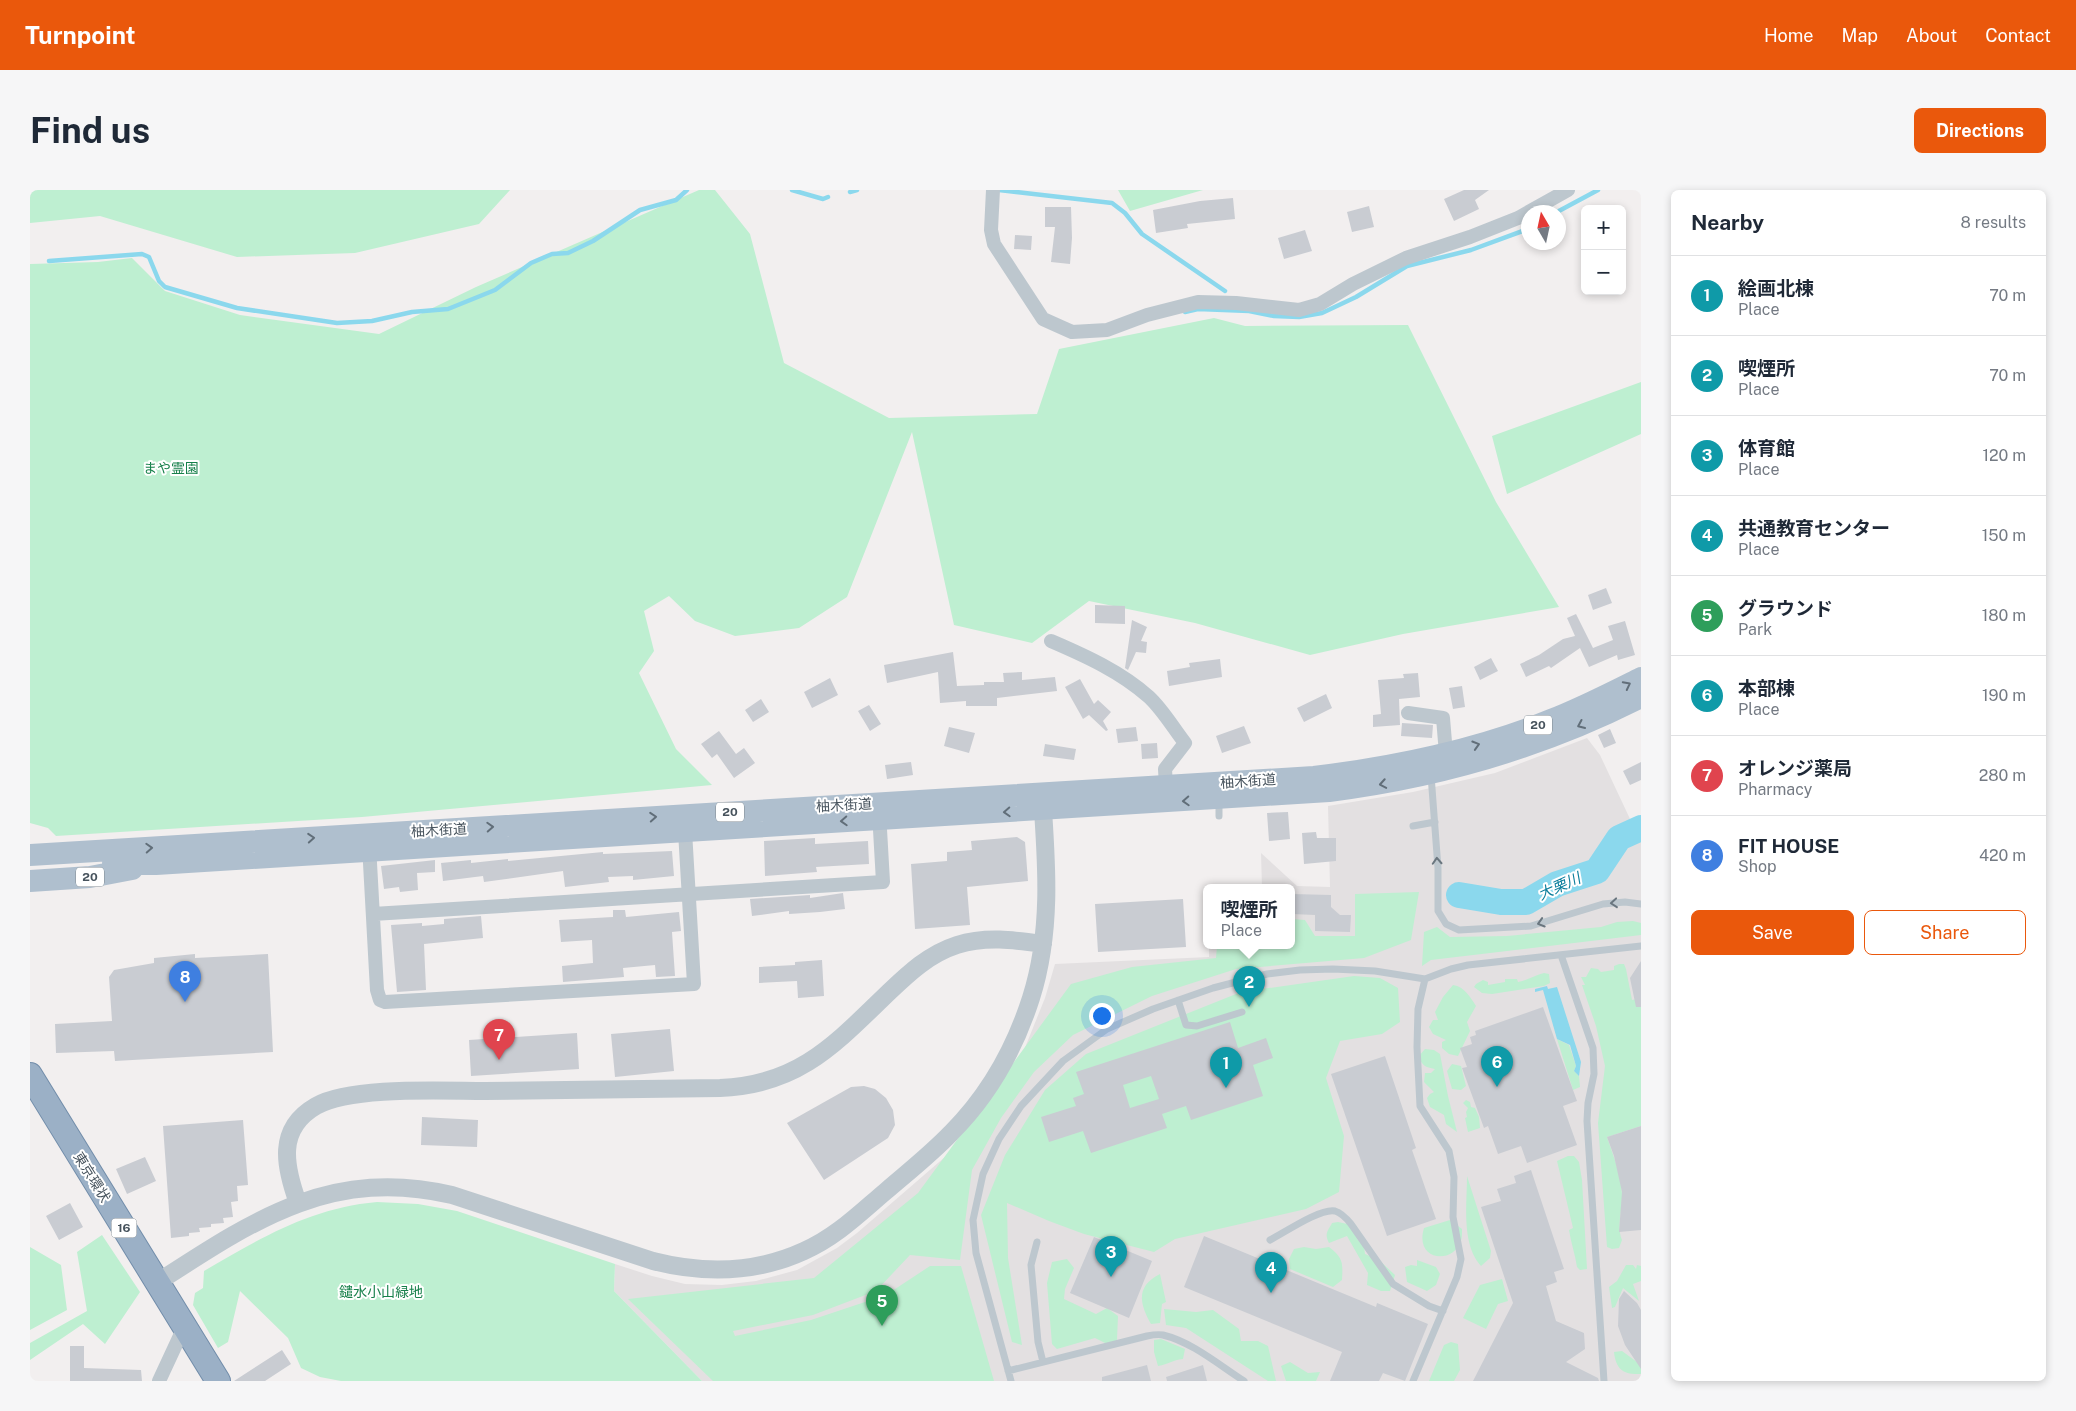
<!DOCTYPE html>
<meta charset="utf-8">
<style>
body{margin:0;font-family:"Public Sans","Noto Sans JP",sans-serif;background:#f6f6f7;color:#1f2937}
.controls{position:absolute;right:15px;top:15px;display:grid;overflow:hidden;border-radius:8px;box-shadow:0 2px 8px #0003}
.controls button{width:45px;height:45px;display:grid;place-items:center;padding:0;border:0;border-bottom:1px solid #e0e1e3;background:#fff;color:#1f2937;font:25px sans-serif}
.compass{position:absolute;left:1491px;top:15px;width:45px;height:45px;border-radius:50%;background:#fff;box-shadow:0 2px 8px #0003;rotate:351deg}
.you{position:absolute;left:1071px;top:825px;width:18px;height:18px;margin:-12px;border:4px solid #fff;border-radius:50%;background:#1a73e8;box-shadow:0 0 0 8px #1a73e833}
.badge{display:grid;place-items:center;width:32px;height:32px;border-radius:50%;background:#ea580c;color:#fff;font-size:16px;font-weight:700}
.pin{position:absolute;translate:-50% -41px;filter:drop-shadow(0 1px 2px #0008)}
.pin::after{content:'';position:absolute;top:26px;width:18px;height:15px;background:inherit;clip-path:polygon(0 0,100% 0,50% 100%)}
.popup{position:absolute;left:1173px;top:694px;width:92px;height:65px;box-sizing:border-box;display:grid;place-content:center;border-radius:8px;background:#fff;filter:drop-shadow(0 1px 4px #0005);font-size:16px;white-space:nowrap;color:#747a83}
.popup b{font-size:19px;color:#1f2937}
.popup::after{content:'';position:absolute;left:50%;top:100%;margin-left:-10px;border:10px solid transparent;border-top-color:#fff}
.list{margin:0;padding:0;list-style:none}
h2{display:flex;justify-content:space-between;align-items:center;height:65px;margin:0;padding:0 20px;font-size:21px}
h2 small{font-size:16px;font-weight:400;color:#747a83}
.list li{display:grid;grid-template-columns:32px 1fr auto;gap:15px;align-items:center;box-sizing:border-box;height:80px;padding:0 20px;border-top:1px solid #e0e1e3}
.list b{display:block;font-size:19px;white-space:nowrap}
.list p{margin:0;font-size:16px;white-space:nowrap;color:#747a83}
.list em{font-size:16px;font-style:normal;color:#747a83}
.actions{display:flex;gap:10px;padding:15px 20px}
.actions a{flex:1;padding:11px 0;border:1px solid #ea580c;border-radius:8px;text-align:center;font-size:18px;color:#ea580c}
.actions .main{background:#ea580c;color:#fff}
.map{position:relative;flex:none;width:1611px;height:1191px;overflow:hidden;border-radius:8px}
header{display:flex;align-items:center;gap:30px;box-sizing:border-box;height:70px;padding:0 25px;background:#ea580c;color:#fff}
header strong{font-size:24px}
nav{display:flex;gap:28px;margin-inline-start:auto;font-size:18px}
.intro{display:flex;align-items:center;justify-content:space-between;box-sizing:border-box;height:120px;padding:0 30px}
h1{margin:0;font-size:35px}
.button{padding:12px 22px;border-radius:8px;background:#ea580c;color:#fff;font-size:18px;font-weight:700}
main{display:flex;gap:30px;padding:0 30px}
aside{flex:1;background:#fff;border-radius:8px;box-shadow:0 2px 8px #0003}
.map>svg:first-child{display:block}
</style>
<header>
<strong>Turnpoint</strong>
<nav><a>Home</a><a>Map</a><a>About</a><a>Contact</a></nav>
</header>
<div class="intro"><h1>Find us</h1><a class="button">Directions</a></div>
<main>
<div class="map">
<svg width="1611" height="1191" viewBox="0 0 1611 1191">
<rect width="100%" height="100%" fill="#f2efef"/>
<!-- education -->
<path fill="#e3e0e1" d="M1557,548L1570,565L1608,646L1611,645V1191H672L584,1101L585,1074L622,1086L655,1094L692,1095L726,1091L767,1080L807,1058L827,1043L923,960L990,870L1015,808L1025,774L1179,767V756H1262V698H1232L1231,663L1267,696L1300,697L1298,616L1383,602L1465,583Z"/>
<!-- green -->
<path fill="#beefd1" d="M0,0H480L449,34L325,63L207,67L70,26L0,33Z
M669,0H685L720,44L754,173L859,228L1007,224L1029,159L1184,128L1215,136L1378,135L1466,312L1529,417L1373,444L1280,465L1165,433L1059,411L1002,453L924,435L882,242L817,407L769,438L705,446L665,431L639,406L614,421L624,461L609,483L646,559L682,595L332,627L26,646L18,638L0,633V74L68,72L102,68L135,101L210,125L349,144L446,97Z
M1088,0H1173L1100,21Z
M1611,192V244L1477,304L1462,246Z
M1389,702L1381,750L1334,768L1206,779L1122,806L1043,845L1004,882L971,928L942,980L930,1070L880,1065L846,1101L783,1125L703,1141L705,1146L781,1130L856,1105L900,1076H931L964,1191H683L598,1109L784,1088L888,1003L1041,794L1102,777L1186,768L1187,756H1262V729L1275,730L1285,746H1325V704Z
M1603,731L1611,733V745L1401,770L1392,776L1394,742L1407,737L1420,747L1477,746L1571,737L1587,732Z
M1589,774H1594L1596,779L1602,810L1611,808V936L1577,947C1583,965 1591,984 1592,1004C1593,1019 1586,1036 1592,1050L1589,1058L1582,1059L1577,1057L1568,933L1575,876L1566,836L1552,795H1555L1551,787H1556L1561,778L1568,779L1571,782L1584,780V776Z
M1514,783L1519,784L1520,793L1514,796L1462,804L1452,803L1444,797L1446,794L1453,790L1458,792V795L1475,792V789H1487L1488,792C1498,790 1505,785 1514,783Z
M1324,786L1350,788L1368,798L1370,832L1352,844L1310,851L1296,888L1314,946L1309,1002L1276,1019L1145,1049L1124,1062L1054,1044L1019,1031L977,1013L978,1068L992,1155L982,1152L951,1025L975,965L1015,900L1056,864L1211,802Z
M1423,795C1435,797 1440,807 1446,816L1437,832L1440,841L1428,866L1419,864L1412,858V852L1416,850L1403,844L1399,837L1403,830H1408L1405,822L1413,807Z
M1527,849L1539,855L1546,876L1544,881L1549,886L1550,897L1543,900Z
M1395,859L1404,860L1410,864L1418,906L1427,942L1416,934L1414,925L1400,917L1397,908L1400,904L1404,902L1394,892L1395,883H1401L1405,879C1395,877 1392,876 1389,866Z
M1422,874L1431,876L1436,896L1431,900L1422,899L1417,881Z
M1436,910L1440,912L1441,917L1445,918L1449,927L1450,938L1438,942L1435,928L1437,927L1436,922L1438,918L1433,913Z
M1538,966H1544L1549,972L1552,990L1557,1079L1550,1080L1547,1077C1545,1064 1541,1053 1539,1040L1543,1038L1527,971Z
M1437,986L1461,1061L1460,1068L1451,1076C1431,1054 1437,1014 1437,986Z
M347,1012L388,1014L427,1021L585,1074L584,1101L672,1191H311L290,1187L271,1178L258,1148L210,1101L198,1152L188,1158L163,1115L165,1103L173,1098L174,1081C231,1048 280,1018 347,1012Z
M1420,1030L1432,1039C1432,1043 1432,1048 1431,1051C1423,1075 1384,1071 1394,1038Z
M1308,1032L1327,1036V1049L1334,1056L1335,1064L1349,1070L1365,1085L1360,1101H1351L1337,1095L1338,1083L1317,1046L1299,1053C1294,1043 1298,1041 1302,1033Z
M72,1045L110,1102L75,1154L53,1134L0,1170V1153L57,1121L47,1062Z
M0,1057L31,1075L37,1120L0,1140Z
M1274,1057L1286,1059L1299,1057C1313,1068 1313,1072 1312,1090L1303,1097L1260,1079L1259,1069L1264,1059Z
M1037,1069L1044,1078L1035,1099L1034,1109L1066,1124L1077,1118L1088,1126L1087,1150L1079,1155L1065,1148L1027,1159L1022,1154L1017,1093L1022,1072Z
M1387,1070L1406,1077L1410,1084L1406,1095L1397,1101L1377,1092L1375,1077L1381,1075L1387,1076Z
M1596,1075H1603L1606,1079L1607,1075L1611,1076V1091L1603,1094L1609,1111L1593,1098L1585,1117L1582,1118L1579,1097L1587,1091Z
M1130,1084L1136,1112L1132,1114L1130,1133L1121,1134C1109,1113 1106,1096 1130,1084Z
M1472,1089L1478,1111L1468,1114L1456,1139L1433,1128L1450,1095Z
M1134,1119L1166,1122L1183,1120L1209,1139L1211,1151H1228L1238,1156L1246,1191H1238L1156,1138L1136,1135Z
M1131,1149L1155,1159L1153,1169C1142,1170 1139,1174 1128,1176L1124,1162V1150Z
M1421,1152L1428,1154L1430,1180L1424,1191H1399L1414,1155Z
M1592,1161L1611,1175V1184C1594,1185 1586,1180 1584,1162Z
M1260,1172L1278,1183L1290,1182L1286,1191H1256L1251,1176Z"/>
<!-- water -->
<path fill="#8bd8ed" d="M1517,796L1518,799L1527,797L1551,872L1549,886L1544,881L1546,876L1540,855L1527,849L1513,800L1505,802V799Z"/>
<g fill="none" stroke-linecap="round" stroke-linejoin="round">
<!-- stream -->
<path stroke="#8bd8ed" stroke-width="4.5" d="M762,0L793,9L798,7
M969,0L1082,13L1095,23L1112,44L1195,101
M820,2L827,0
M1527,22L1568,0
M19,71L112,64L119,67L129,91L135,97L207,118L307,133L342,131L382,122L418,119L465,100L501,73L522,64L538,63L563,51L610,20L646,10L657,0
M1155,122L1168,119L1219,121L1244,126L1269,127L1292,123L1326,107L1377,76L1441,60L1498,39"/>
<!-- river -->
<path stroke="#8bd8ed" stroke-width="26" d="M1429,705L1471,712H1496L1527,694L1567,681L1589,648L1611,638"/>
</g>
<!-- building -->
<path fill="#c9ccd2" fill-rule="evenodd" d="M1434,0H1459L1445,10L1449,19L1424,31L1414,9Z
M1203,8L1205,29L1157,34L1158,38L1126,43L1123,20L1170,11Z
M1339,16L1344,37L1322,42L1317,22Z
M1015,17H1041L1042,48L1040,74L1021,72L1025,37H1015Z
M1275,40L1282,61L1254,69L1248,48Z
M985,45L1002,46L1001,60L984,59Z
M1576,398L1582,413L1563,420L1558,405Z
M1065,415L1095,416V434L1065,433Z
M1546,424L1563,458L1583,450L1578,436L1595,431L1605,465L1588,470L1587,465L1559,477L1550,458L1521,478L1519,476L1496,487L1490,474L1509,465L1533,449L1545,446L1537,428Z
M1102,430L1117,437L1111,451L1117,452L1116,463L1106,462L1098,480L1095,478Z
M923,462L927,496L954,495V492H974L973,483L992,482V490L1025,487L1027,501L967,508V516H936V511L910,513L908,482L857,493L854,475Z
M1461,468L1468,481L1450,490L1444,477Z
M1190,469L1192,487L1139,496L1137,481L1160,477L1159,473Z
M1388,483L1390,507L1369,509L1370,535L1343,537V525L1351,524L1348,490L1374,488L1373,484Z
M800,488L808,505L782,518L774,502Z
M1050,489L1064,514L1068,510L1081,522L1073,531L1078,540L1076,541L1059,525L1053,529L1035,497Z
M1432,496L1435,517L1423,519L1419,498Z
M1296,504L1302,518L1274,532L1267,518Z
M731,509L739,522L723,532L715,520Z
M839,515L851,534L840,541L828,521Z
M1372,533L1403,535L1402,548L1371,546Z
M1214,536L1221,553L1192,563L1186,546Z
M919,537L945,543L939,563L914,556Z
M1106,537L1108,551L1088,553L1086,539Z
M1580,539L1586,553L1574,558L1568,545Z
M689,541L706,564L714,558L725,573L704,588L687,564L682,568L671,554Z
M1127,553L1128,568L1112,569L1111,554Z
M1015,554L1046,559L1044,570L1013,566Z
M881,572L883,585L857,589L855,575Z
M1611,572V590L1600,595L1593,581Z
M1258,622L1260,649L1239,651L1237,623Z
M1286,642L1287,648H1306V671L1274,674L1272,643Z
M987,647L995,652L998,691L937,697L940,735L885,739L881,674L917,671V662L942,660L941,651Z
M785,648V654L838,651L839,674L786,677L787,682L735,686L734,651Z
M642,661L644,686L603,690V686L578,687L579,692L535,697L533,681L454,692L453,686L413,691L411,673L441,670V673L478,669V671L573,662V664Z
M405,670V682L387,683L388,700L370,702L369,697L354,699L351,676Z
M813,703L815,719L790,722L759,724V721L722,726L720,709L780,705V708Z
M1262,704L1301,705V717L1310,725H1321L1320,742L1285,741V725L1262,724Z
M1153,709L1156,757L1068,762L1065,714Z
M583,720H595L596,727L649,722L651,741L642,742L645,786L626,787L625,775L593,778L594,787L533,792L532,776L563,773L562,750L531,752L529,730L583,727Z
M451,726L453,748L394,754L396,800L367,802L361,735L392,733V736L414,734V729Z
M165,764V768L238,764L243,862L85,871L84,861L26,863L25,834L82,831L79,787L84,780L124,773V768Z
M792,770L794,806L768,808L767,791L729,793V777L765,775V772Z
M1611,771V817H1606L1600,788Z
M1513,817L1547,911L1533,916L1547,955L1497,973L1491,956L1468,964L1458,936L1454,938L1432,878L1437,877L1430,858L1442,854L1440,847L1446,845L1445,841Z
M1200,832L1208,858L1236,848L1243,868L1223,875L1233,906L1161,930L1156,916L1132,924L1137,938L1061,963L1053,941L1019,952L1011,927L1046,916L1043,908L1054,904L1046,882ZM1121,886L1129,909L1100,918L1093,895Z
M640,839L644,881L585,887L581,844Z
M547,843L549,879L441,886L439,850Z
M1355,866L1386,958L1382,960L1406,1029L1357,1046L1301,884Z
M834,896L845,899L856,908L863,920L865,935L858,948L794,990L757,933L821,897Z
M392,927L448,930L447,957L391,955Z
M213,930L218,995L207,996L208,1011L201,1012L203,1027L193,1028L194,1033L181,1034V1037L169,1038L170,1042L159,1043V1046L141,1048L133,936Z
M1611,936V1040L1589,1042L1592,1002L1584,966L1577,947Z
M115,967L126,991L97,1004L86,979Z
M1501,980L1534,1079L1524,1082L1527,1092L1516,1096L1526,1131L1554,1143L1555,1159L1536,1172L1568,1188L1569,1191H1443L1483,1113L1451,1017L1471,1011L1467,999L1486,993L1484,986Z
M40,1013L53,1037L29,1050L16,1026Z
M1174,1046L1346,1117L1347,1113L1398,1134L1375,1191L1353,1183L1349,1191H1300L1312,1162L1154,1097Z
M1064,1047L1122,1071L1099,1128L1040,1103Z
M1594,1101L1607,1113L1611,1120V1179L1595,1155L1588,1136L1589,1109Z
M40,1156H54V1178L111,1180L112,1191H40Z
M252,1160L261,1174L235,1191H204Z
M1117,1175L1121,1191H1072V1187Z
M1173,1175L1177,1191H1137L1136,1187Z"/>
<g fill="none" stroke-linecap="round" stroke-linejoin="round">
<!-- trunk casing -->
<g stroke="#728daa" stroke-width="26">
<path id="trunk" d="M0,885L188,1191"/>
</g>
<!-- service -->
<path stroke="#bdc7ce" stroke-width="7" d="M1401,585L1408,678V721L1416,734L1429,740L1501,736L1573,714L1595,712L1611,714
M1189,610V626
M1383,636L1405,632
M1531,765L1563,858L1564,884L1558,913L1557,931L1574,1191
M1148,810L1156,835L1167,836L1212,822
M1240,1050C1254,1043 1290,1018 1305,1021C1312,1023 1317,1029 1321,1034L1363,1094L1399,1116L1413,1121
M1007,1052L1001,1075L1008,1152L1013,1172
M978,1181L1117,1146C1122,1145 1128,1144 1133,1145C1162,1152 1189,1175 1214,1191
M981,1191L946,1063L943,1030L953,984L969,949L991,916L1033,871L1077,839L1123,819L1183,798L1237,784L1270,780L1303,779L1345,781L1395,789L1421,779L1438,775L1611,756
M1383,1191L1427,1087L1431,1069L1423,1027L1424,987L1419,961L1390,916L1387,857L1388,819L1395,789"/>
<!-- minor -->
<path stroke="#bdc7ce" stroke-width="14" d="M963,0L961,40L964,54L1013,129L1042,142L1077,140L1117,125L1168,112L1206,113L1269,120L1290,114L1323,94L1376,68L1440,47L1488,28L1538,0
M1021,451C1056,466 1091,482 1119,507C1133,520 1144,539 1155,553L1135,579L1136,596
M1378,523L1413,528L1416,564
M339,655L347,800L350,810L355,812L664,794L655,641
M343,724L853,692L849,622
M129,1191L155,1135"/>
<!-- tertiary -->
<path stroke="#bdc7ce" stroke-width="18" d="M268,1013C255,977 246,939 286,916C321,896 413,901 455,901C533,900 611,899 690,898C769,895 805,854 859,802C879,783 899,764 927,755C956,746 984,750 1013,754
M128,1092C225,1029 302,977 422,1005L623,1071C674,1084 726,1083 774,1061C806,1047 830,1023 856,1001C878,982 901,964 921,943C958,906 985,858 1001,808C1022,742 1017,675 1012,606"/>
<!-- primary -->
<path stroke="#afbfce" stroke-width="22" d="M0,665L1284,587C1365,577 1445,561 1521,530C1552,518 1581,503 1611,488
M83,674H126L1299,601C1409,587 1513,557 1611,507
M0,691L60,687L102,679"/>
<!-- trunk -->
<use href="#trunk" stroke="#9bb0c6" stroke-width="24"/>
</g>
<!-- one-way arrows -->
<defs><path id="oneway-chevron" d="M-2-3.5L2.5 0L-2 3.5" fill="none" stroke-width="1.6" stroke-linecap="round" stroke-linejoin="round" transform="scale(1.25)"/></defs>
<g stroke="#616e79">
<use href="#oneway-chevron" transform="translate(1597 495) rotate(-27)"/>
<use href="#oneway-chevron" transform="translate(1551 535) rotate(156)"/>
<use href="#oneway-chevron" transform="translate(1446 555) rotate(-17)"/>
<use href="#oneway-chevron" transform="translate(1353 594) rotate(170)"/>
<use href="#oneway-chevron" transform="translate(1156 611) rotate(177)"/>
<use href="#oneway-chevron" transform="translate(977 622) rotate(177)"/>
<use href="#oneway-chevron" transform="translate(623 627) rotate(-4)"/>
<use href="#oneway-chevron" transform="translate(814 631) rotate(177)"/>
<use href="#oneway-chevron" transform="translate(460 637) rotate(-3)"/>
<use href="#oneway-chevron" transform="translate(281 648) rotate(-4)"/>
<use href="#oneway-chevron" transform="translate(119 658) rotate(-3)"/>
</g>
<g stroke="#6a767f">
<use href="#oneway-chevron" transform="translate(1407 671) rotate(-93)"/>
<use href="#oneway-chevron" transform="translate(1584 713) rotate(175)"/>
<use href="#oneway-chevron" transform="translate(1511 733) rotate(163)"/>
</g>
<g text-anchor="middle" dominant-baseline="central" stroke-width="4" stroke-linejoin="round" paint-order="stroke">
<!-- shield labels -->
<g fill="#fff" stroke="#7e878e" stroke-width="1">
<rect x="1494" y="525.5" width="28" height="19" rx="4"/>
<rect x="686" y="612.5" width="28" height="19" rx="4"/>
<rect x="46" y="677.5" width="28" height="19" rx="4"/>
<rect x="81.5" y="1028.5" width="25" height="19" rx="4"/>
</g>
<g font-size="12" font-weight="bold" fill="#47535d">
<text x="1508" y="535">20</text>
<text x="700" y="622">20</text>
<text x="60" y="687">20</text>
<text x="94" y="1038">16</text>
</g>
<!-- park labels -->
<g font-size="14" fill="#17804b" stroke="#fff">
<text x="141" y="278">まや霊園</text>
<text x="351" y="1102">鑓水小山緑地</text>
</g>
<!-- street labels -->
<g font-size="14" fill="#47535d" stroke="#fff">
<text transform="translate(1218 591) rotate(-4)">柚木街道</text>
<text transform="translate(814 615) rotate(-3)">柚木街道</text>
<text transform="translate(409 640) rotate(-3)">柚木街道</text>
<text transform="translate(62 987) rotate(58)">東京環状</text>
</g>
<!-- water labels -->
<g font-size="15" font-style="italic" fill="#0c7e9c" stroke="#fff">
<text transform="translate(1529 696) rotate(-24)">大栗川</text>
</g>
</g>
</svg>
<div class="controls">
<button>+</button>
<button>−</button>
</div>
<svg class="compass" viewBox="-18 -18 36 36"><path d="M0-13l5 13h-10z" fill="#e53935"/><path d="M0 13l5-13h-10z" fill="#747a83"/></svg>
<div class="you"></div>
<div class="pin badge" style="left:1196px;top:898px;background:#0f9aa8">1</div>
<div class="pin badge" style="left:1219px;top:817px;background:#0f9aa8">2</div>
<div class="popup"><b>喫煙所</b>Place</div>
<div class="pin badge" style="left:1081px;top:1087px;background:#0f9aa8">3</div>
<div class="pin badge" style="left:1241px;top:1103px;background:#0f9aa8">4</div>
<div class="pin badge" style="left:852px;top:1136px;background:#2e9e5b">5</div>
<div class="pin badge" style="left:1467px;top:897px;background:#0f9aa8">6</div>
<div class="pin badge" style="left:469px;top:870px;background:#e0444e">7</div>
<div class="pin badge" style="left:155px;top:812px;background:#3f7fe0">8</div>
</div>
<aside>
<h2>Nearby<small>8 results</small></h2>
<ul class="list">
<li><span class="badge" style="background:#0f9aa8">1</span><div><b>絵画北棟</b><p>Place</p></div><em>70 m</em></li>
<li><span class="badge" style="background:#0f9aa8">2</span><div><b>喫煙所</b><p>Place</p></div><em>70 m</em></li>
<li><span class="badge" style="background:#0f9aa8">3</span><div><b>体育館</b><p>Place</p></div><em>120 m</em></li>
<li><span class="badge" style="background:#0f9aa8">4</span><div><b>共通教育センター</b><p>Place</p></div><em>150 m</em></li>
<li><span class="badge" style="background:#2e9e5b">5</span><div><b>グラウンド</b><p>Park</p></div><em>180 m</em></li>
<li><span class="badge" style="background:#0f9aa8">6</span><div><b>本部棟</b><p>Place</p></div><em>190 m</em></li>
<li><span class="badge" style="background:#e0444e">7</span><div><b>オレンジ薬局</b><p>Pharmacy</p></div><em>280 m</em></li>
<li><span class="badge" style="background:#3f7fe0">8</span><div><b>FIT HOUSE</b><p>Shop</p></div><em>420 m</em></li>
</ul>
<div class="actions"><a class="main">Save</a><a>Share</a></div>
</aside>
</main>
